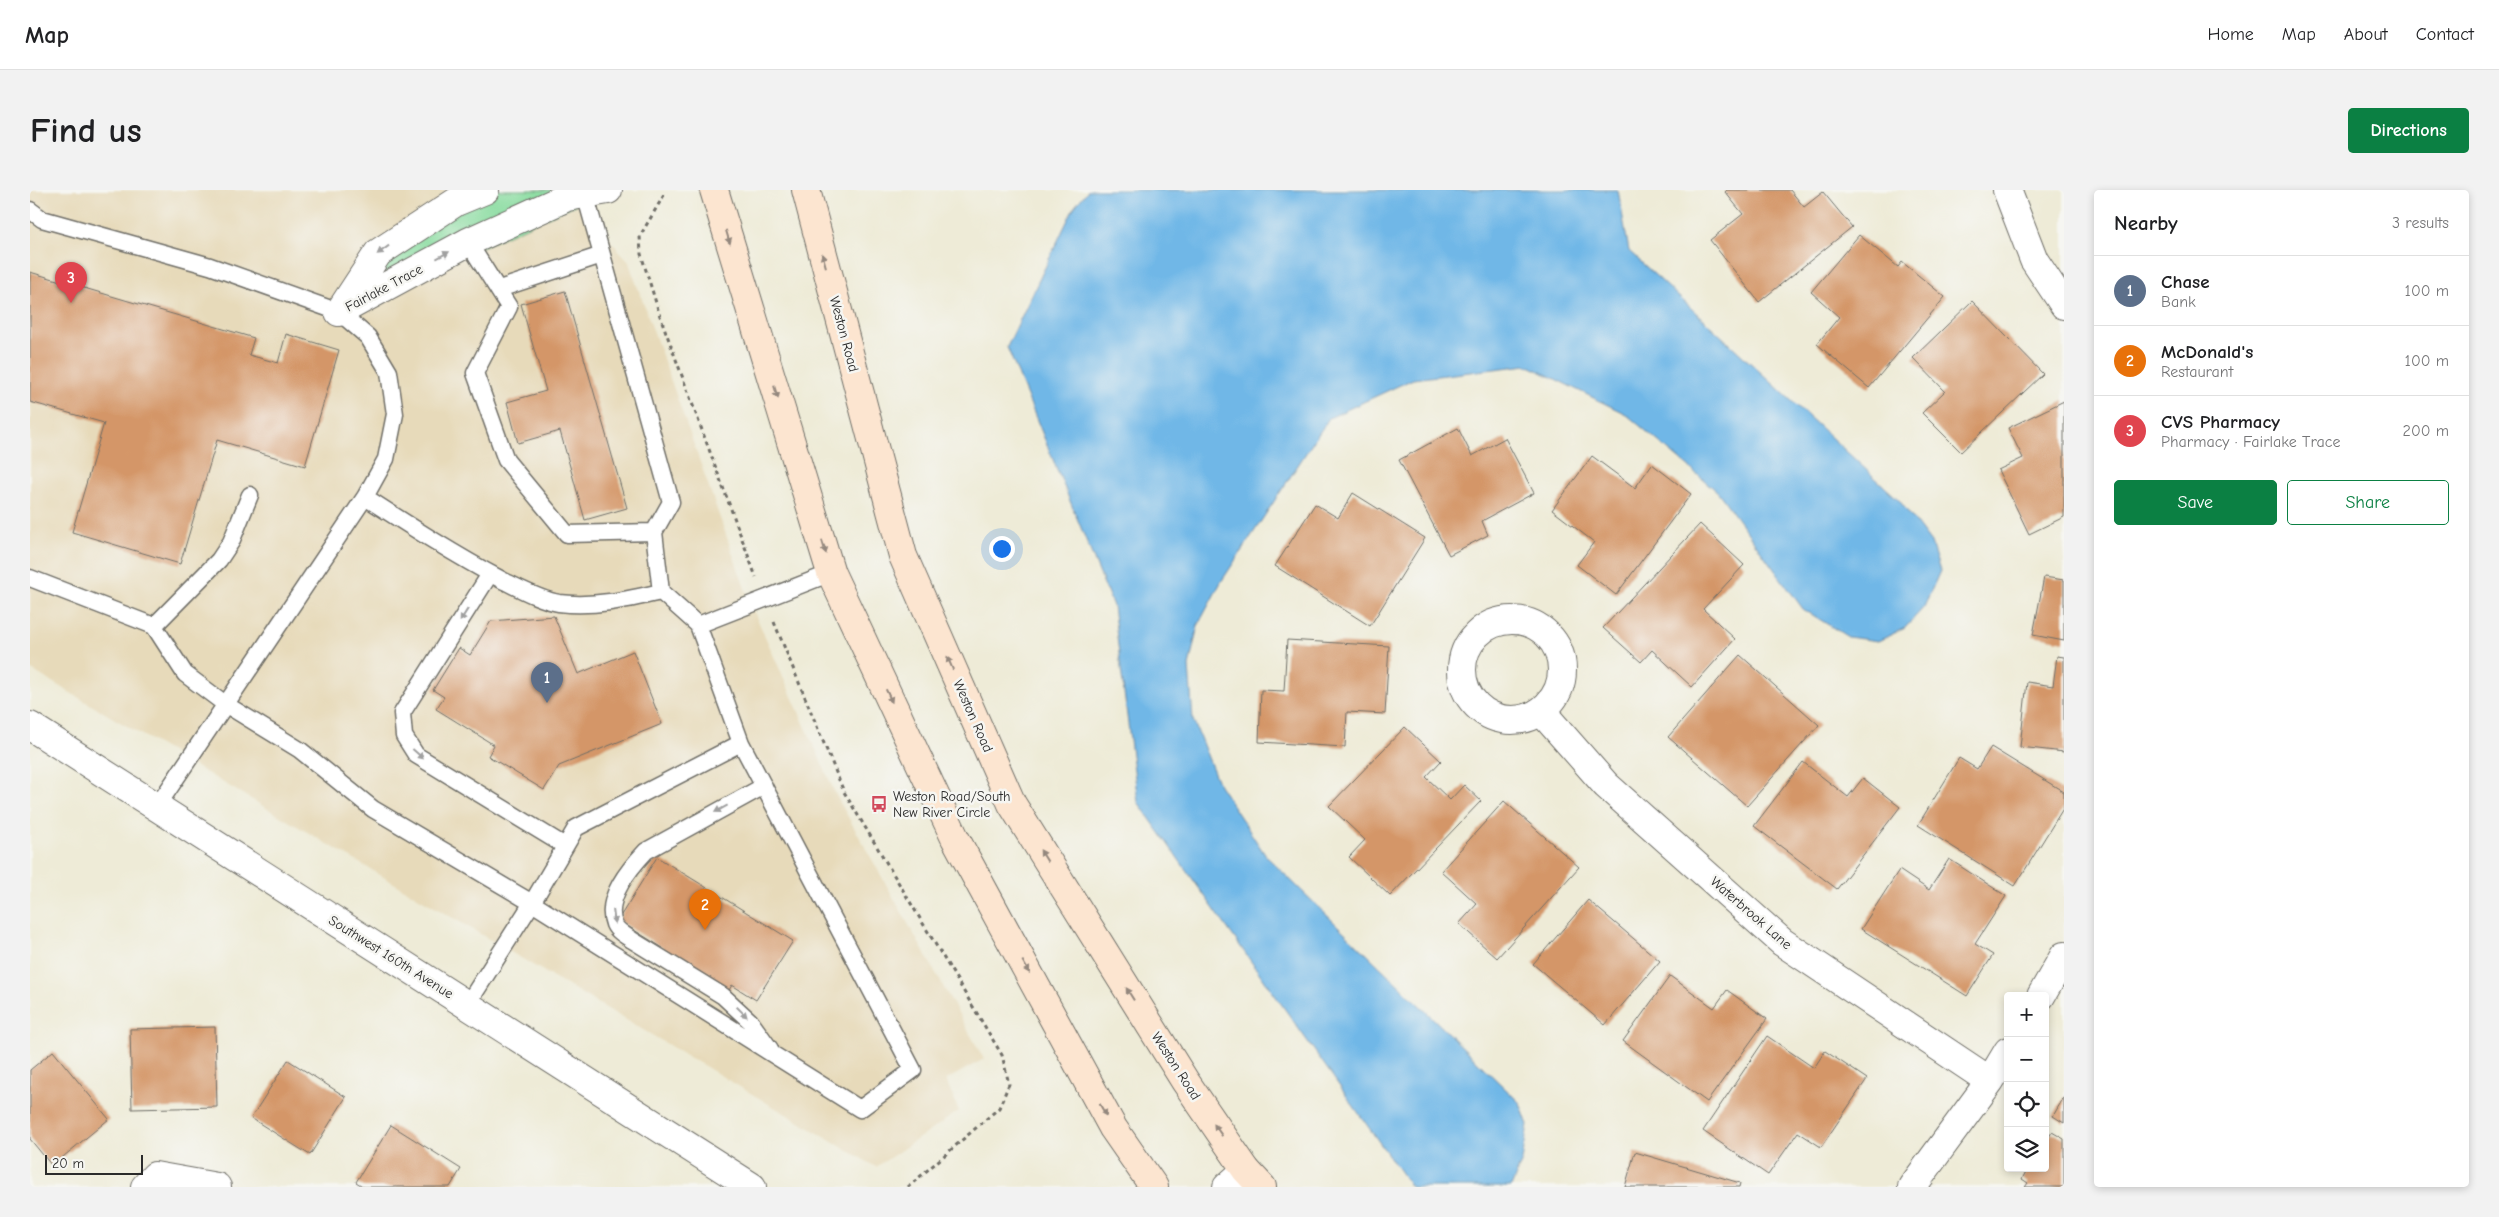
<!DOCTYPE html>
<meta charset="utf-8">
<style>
body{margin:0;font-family:"Comic Neue",sans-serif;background:#f2f2f2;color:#202124}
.controls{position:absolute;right:15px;bottom:15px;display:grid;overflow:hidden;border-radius:5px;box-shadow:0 2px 8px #0003}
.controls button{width:45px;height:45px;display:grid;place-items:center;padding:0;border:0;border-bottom:1px solid #e0e0e0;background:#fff;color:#202124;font:25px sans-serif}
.scale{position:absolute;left:15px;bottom:12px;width:98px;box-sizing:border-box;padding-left:5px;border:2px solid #2b2b2b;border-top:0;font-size:14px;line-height:18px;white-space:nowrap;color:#2b2b2b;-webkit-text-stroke:4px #f6f6f2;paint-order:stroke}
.you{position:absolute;left:971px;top:358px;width:18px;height:18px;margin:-12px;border:4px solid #fff;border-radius:50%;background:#1a73e8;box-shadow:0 0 0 8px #1a73e833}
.badge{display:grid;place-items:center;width:32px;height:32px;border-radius:50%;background:#0b8043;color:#fff;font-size:16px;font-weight:700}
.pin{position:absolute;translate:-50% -41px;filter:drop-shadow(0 1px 2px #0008)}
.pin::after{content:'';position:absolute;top:26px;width:18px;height:15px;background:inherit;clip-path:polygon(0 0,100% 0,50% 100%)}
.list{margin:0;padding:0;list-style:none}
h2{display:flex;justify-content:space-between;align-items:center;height:65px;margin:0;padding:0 20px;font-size:21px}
h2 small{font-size:16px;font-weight:400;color:#757577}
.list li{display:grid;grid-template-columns:32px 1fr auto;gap:15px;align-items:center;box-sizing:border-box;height:70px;padding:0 20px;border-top:1px solid #e0e0e0}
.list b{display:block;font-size:19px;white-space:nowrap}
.list p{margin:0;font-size:16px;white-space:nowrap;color:#757577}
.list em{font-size:16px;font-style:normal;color:#757577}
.actions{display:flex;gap:10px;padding:15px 20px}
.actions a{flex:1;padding:11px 0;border:1px solid #0b8043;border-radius:5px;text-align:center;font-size:18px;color:#0b8043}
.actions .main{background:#0b8043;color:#fff}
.icon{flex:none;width:28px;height:28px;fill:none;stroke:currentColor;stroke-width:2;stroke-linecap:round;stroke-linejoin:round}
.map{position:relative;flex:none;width:2034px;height:997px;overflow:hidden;border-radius:5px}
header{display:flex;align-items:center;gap:30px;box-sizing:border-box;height:70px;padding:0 25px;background:#fff;border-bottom:1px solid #e0e0e0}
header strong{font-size:24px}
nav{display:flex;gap:28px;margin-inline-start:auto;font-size:18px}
.intro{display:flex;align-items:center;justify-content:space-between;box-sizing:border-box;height:120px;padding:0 30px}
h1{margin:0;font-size:35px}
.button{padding:12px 22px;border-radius:5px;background:#0b8043;color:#fff;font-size:18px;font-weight:700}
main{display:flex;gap:30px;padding:0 30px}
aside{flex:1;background:#fff;border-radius:5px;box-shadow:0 2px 8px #0003}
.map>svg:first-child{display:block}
</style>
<header>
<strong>Map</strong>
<nav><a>Home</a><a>Map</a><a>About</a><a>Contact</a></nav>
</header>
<div class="intro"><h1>Find us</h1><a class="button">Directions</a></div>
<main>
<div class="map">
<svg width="2034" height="997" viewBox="0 0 2034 997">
<rect width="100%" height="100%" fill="#f6f6f2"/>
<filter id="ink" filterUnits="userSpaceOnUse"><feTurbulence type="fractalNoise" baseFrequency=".02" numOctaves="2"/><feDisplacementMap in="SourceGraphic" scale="10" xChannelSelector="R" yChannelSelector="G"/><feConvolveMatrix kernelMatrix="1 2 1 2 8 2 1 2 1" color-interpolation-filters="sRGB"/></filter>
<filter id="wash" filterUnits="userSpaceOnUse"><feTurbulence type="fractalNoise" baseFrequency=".0096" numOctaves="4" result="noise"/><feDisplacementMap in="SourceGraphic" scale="20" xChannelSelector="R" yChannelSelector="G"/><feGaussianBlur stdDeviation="1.12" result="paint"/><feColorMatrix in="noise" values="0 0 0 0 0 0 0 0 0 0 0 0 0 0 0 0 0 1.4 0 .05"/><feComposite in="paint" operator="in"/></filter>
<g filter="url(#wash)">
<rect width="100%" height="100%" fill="#eeebd7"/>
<!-- built -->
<path fill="#e7daba" d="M0,0H446L555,4L563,32L598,70L721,415L807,607L954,869L916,890L929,921L846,977L0,479Z"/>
<!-- green -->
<path fill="#86db9e" stroke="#588364" d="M455,0H578L309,122L348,63Z"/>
<!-- water -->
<path fill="#70b7e7" stroke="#4e7189" d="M1058,0H1588L1599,61L1869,310L1901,353L1910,381L1894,417L1875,438L1848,451L1818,447L1773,419L1688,302L1596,224L1497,175L1383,189L1299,228L1191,392L1168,435L1159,476L1163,530L1189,595L1236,666L1490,913L1498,935L1492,971L1481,997H1381L1108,612L1083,416L977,157L1043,19Z"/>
<g id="blocks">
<!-- building -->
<path fill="#d49667" d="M1697,0H1760L1774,17L1793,2L1822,37L1729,112L1680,50L1713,24L1695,2Z
M1829,45L1868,77L1872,72L1915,107L1839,198L1787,154L1809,127L1781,102Z
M0,82L224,148L219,165L248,173L256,144L309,160L275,276L187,250L150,374L42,342L74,233L0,212Z
M535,101L597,318L555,330L530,241L488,253L477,212L516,201L491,114Z
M1942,111L2013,184L1931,262L1892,223L1915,201L1883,168Z
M2034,211V327L1999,344L1968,280L1993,268L1978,238Z
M1428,238L1442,266L1475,248L1504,303L1452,331L1458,345L1419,365L1369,270Z
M1562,266L1605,298L1622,274L1661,304L1586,405L1547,375L1564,352L1522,320Z
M1323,303L1395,348L1340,436L1245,376L1285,314L1308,328Z
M1670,334L1714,375L1673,419L1705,449L1662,497L1622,460L1611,472L1573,438Z
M2014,387L2034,390V451L2003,445Z
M524,426L548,484L603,461L632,534L529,576L514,600L458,566L464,555L406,519L414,507L403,500L429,458L440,465L461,431Z
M1257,450L1359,456L1355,524L1317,522L1315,557L1229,552L1231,500L1254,501Z
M1710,465L1789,535L1717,616L1638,547Z
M2027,466L2034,467V562L1990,557L1997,492L2023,496Z
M1375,537L1411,571L1396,587L1420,610L1434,595L1451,611L1360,706L1319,667L1335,650L1299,616Z
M1961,557L2034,602V617L1985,696L1888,635L1929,568L1947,579Z
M1773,572L1818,607L1833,588L1870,617L1807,699L1724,636Z
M1474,611L1549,677L1467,768L1429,734L1447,714L1411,681Z
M627,667L763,751L726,810L702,795L698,802L631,761L633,758L588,730Z
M1919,669L1976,706L1945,754L1963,765L1937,806L1831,739L1869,680L1899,700Z
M1558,710L1630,771L1575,835L1503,774Z
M1640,786L1684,818L1697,800L1737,829L1677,912L1593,851Z
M185,837L187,917L102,919L100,839Z
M1737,846L1784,878L1795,861L1837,889L1791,957L1768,942L1738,985L1673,941Z
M23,861L79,929L22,976L0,949V880Z
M258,870L316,907L280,965L221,928Z
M2034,907V933L2023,926Z
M361,935L431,979L420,997H334L326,992Z
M2022,942L2034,949V997H1995L1998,993L1992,989L1998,978H2015V953Z
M1605,962L1710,993L1709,997H1595Z"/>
</g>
</g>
<g filter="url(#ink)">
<use href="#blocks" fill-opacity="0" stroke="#6f6e67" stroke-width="1"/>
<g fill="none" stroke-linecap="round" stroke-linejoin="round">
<!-- service casing -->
<g stroke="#6f6e67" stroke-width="19">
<path id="service" d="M555,4L641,312L624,342L631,402
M0,20L12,29L180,76L309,122L338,147L359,182L365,224L356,269L335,307L126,618
M438,52L479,117L445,183L476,270L537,344L624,342
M469,99L572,65
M335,307C380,336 425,365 472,390C489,398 510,410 529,413C564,417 596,410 631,402L668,435L801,383
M460,384L372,523L374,546L386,565L535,656
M0,388L124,436L155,484L195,514L270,560L343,619L502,713L830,919L883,880L711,553L668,435
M124,436L189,370L201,352L220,305
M734,596L616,661C600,678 574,708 584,734C587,741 596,746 602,750L693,806L720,831L740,859
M437,815L502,713L546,638L711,553"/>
</g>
<!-- minor casing -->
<g stroke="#6f6e67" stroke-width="30">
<path id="minor" d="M1977,0L2004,70L2034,115
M312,118L348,63L426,12L455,0
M309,122L438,52L537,7L578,0
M1432 480a50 50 0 1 1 100 0a50 50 0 1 1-100 0Z
M1511,521L1576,595L1752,752L1960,891
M0,536L722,997
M2011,806L2034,766
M115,997L125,986L187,997
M1197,997L1216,980
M1882,997L1960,891L1978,861"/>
</g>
<!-- secondary casing -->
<g stroke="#6f6e67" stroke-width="30">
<path id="secondary" d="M684,0L801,383L925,648L1083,938L1124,997
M776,0L873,366L982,614L1155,891L1216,980L1232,997"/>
</g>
<!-- path -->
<path stroke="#6f6e67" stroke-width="3" stroke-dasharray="4 4" stroke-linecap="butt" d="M634,5L610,46L611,64L630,126L726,387
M744,432L814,602L972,865L979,894L969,918L878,997"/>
<!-- service -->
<use href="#service" stroke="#fff" stroke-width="16"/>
<!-- minor -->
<use href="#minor" stroke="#fff" stroke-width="28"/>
<!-- secondary -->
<use href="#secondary" stroke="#fce5d0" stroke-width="28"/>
</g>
<!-- one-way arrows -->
<defs><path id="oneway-solid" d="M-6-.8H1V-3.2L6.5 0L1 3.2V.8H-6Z" transform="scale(1.25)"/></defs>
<g fill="#94887e">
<use href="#oneway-solid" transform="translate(698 47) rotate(73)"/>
<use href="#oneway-solid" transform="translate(794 70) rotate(-105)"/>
<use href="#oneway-solid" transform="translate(746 202) rotate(73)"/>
<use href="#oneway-solid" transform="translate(794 357) rotate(73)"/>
<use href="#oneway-solid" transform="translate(920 473) rotate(-114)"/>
<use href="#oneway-solid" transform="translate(859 506) rotate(65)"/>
<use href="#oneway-solid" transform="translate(1014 666) rotate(-122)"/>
<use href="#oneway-solid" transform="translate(996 777) rotate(61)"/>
<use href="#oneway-solid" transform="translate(1100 804) rotate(-122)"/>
<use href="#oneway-solid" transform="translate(1073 920) rotate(61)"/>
<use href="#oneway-solid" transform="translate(1188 940) rotate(-125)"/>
</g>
<g fill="#a0a0a0">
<use href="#oneway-solid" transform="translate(353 60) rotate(144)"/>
<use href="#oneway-solid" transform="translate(413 65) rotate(-28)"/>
<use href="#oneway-solid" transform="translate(434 425) rotate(122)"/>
<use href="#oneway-solid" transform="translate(388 564) rotate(42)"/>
<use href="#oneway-solid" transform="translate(691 619) rotate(152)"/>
<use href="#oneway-solid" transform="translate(584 727) rotate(83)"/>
<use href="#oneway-solid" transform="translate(712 822) rotate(45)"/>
</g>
</g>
<!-- icons -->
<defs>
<g id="bus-bare" transform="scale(1.35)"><path d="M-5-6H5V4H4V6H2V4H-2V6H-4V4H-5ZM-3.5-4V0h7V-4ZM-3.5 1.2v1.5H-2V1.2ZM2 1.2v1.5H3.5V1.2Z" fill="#d1495b" stroke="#f6f6f2" stroke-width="2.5" paint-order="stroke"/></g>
</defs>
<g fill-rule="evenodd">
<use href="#bus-bare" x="849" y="614"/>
</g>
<g text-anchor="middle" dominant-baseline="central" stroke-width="5" stroke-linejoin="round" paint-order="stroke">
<!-- street labels -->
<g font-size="14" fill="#2b2b2b" stroke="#f6f6f2">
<text transform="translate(354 98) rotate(-28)">Fairlake Trace</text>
<text transform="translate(814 144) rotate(75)">Weston Road</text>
<text transform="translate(943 526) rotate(66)">Weston Road</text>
<text transform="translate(1721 723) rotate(41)">Waterbrook Lane</text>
<text transform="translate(361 767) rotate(32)">Southwest 160th Avenue</text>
<text transform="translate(1146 876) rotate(57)">Weston Road</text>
</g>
<!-- poi labels -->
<g font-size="14" fill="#2b2b2b" stroke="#f6f6f2" text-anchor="start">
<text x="863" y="606">Weston Road/South<tspan x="863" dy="16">New River Circle</tspan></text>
</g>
</g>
</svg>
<div class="controls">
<button>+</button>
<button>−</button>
<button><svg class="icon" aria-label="locate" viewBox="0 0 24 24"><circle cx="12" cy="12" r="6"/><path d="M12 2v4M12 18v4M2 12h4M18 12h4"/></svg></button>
<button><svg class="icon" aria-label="layers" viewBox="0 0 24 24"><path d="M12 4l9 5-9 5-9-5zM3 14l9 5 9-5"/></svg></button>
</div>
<div class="scale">20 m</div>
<div class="you"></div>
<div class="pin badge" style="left:517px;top:513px;background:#5c6f8a">1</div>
<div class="pin badge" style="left:675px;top:740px;background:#e8710a">2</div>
<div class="pin badge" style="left:41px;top:113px;background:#e0444e">3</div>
</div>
<aside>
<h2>Nearby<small>3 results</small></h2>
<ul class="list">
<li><span class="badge" style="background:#5c6f8a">1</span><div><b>Chase</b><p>Bank</p></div><em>100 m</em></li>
<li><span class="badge" style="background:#e8710a">2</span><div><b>McDonald's</b><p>Restaurant</p></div><em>100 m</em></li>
<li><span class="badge" style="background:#e0444e">3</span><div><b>CVS Pharmacy</b><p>Pharmacy · Fairlake Trace</p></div><em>200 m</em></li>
</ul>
<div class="actions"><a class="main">Save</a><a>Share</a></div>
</aside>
</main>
